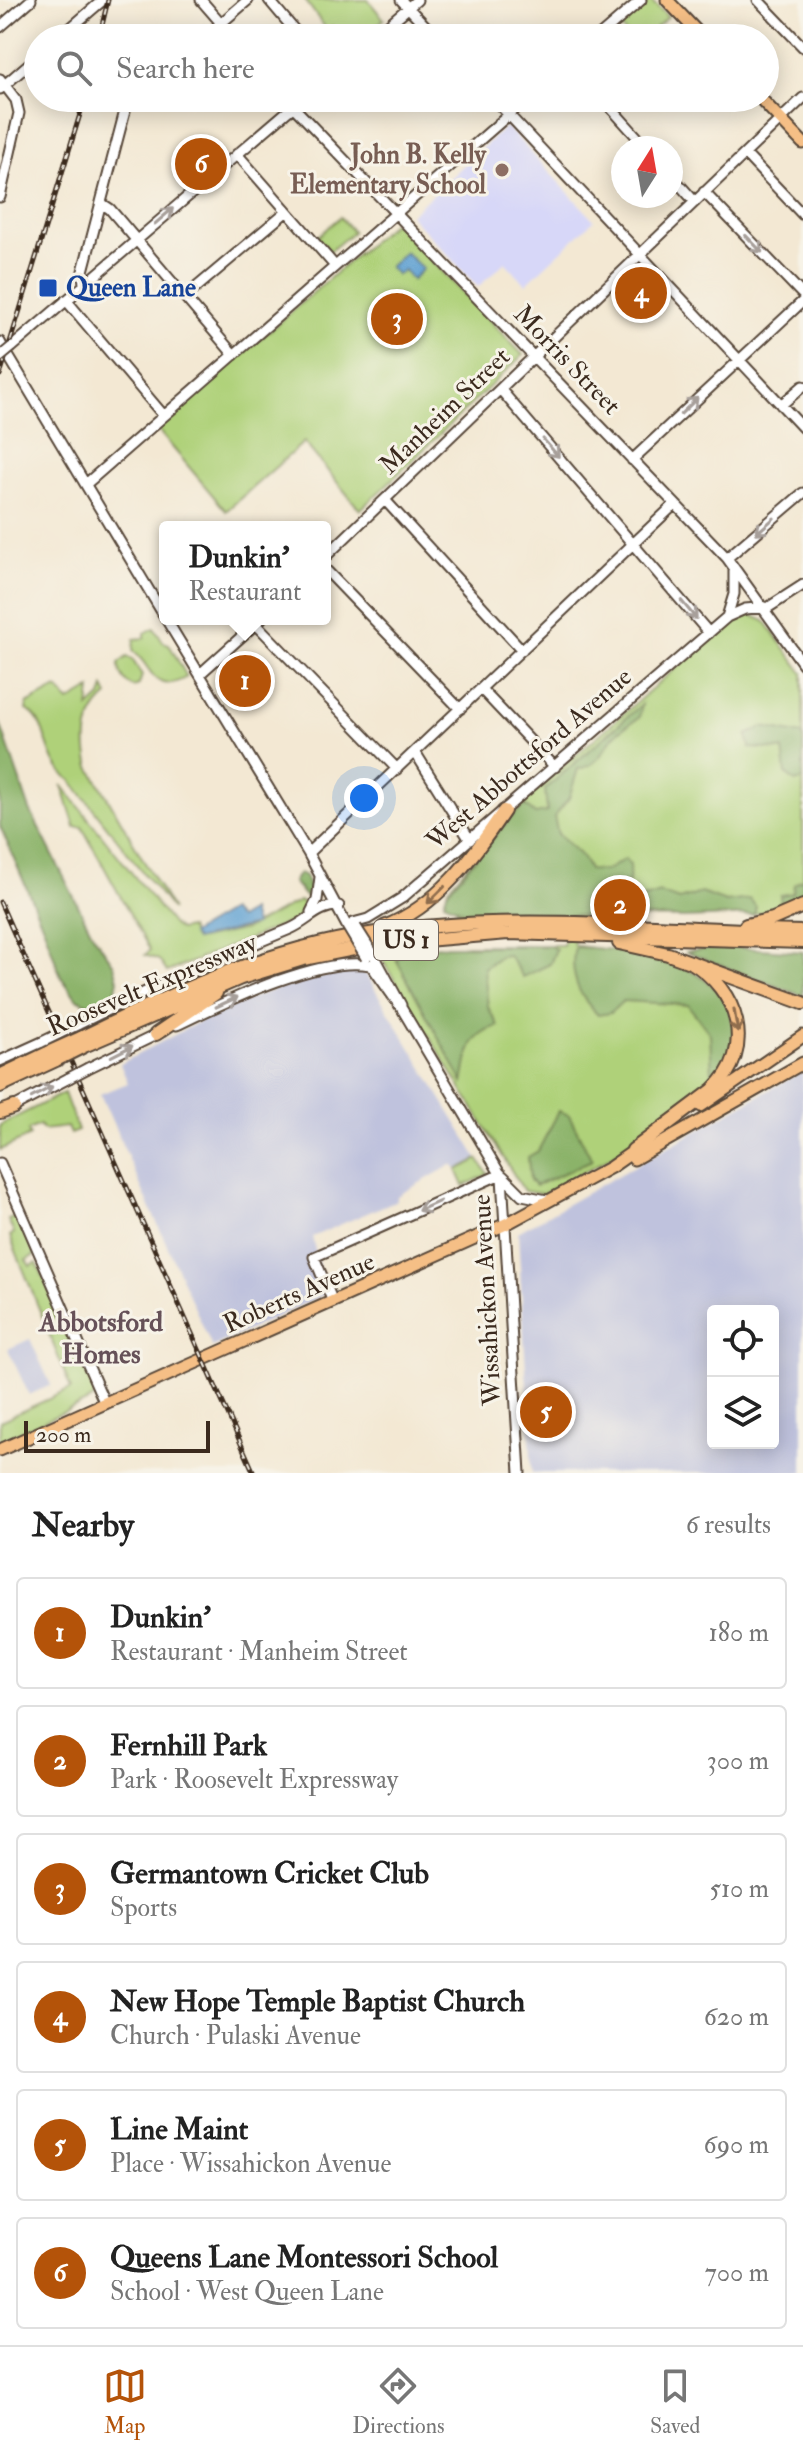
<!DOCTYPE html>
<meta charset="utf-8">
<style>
body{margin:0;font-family:"IM FELL Double Pica",serif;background:#f6f6f6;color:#222}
.controls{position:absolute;right:24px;bottom:24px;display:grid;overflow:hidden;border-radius:8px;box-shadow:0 4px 20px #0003}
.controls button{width:72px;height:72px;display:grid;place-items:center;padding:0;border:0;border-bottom:2px solid #e0e0e0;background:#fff;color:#222;font:40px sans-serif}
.compass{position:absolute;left:611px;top:136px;width:72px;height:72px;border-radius:50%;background:#fff;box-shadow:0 4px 20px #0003;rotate:11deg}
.scale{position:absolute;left:24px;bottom:20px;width:186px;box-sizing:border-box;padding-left:8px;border:4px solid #3b2a1e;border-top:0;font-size:22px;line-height:28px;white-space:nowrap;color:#3b2a1e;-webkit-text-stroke:6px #f7f3e8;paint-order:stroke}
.you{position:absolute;left:364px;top:798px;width:28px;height:28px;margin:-20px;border:6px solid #fff;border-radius:50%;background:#1a73e8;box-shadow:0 0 0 12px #1a73e833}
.badge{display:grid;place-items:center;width:52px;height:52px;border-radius:50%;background:#b45309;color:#fff;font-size:26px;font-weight:700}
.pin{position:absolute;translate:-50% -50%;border:4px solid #fff;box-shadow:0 2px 8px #0006}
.popup{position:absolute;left:159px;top:521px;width:172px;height:104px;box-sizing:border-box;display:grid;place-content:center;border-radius:8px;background:#fff;filter:drop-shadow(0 2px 6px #0005);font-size:26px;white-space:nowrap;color:#767676}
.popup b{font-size:30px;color:#222}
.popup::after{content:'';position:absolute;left:50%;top:100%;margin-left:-16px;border:16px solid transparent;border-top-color:#fff}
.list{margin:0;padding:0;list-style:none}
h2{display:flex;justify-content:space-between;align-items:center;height:104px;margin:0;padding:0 32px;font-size:34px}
h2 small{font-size:26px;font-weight:400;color:#767676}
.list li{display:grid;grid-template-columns:52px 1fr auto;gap:24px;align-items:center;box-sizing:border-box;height:112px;margin:0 16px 16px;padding:0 16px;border:2px solid #e0e0e0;border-radius:8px}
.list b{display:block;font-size:30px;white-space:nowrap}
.list p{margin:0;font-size:26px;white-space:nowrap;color:#767676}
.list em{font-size:26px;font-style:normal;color:#767676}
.icon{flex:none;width:44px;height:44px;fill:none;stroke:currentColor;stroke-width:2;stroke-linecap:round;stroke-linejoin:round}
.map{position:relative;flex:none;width:803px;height:1473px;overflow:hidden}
.search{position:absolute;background:#fff;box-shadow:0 4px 20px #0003;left:24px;right:24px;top:24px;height:88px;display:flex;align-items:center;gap:20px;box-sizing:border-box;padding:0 28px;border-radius:44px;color:#767676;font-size:30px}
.sheet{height:872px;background:#fff}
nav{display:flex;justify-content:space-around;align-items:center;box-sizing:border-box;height:112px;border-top:2px solid #e0e0e0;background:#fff;font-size:22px;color:#767676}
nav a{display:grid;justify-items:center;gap:4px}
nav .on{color:#b45309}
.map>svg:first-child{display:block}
</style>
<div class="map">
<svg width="803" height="1473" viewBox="0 0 803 1473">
<rect width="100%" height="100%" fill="#f7f3e8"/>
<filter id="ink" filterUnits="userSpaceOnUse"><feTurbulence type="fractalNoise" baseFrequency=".0125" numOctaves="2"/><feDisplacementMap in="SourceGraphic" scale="16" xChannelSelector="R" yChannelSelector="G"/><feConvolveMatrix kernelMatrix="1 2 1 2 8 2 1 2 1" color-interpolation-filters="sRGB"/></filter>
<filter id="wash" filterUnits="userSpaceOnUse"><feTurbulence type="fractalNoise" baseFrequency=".006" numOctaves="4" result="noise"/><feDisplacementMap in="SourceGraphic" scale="32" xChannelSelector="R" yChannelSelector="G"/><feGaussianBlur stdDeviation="1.8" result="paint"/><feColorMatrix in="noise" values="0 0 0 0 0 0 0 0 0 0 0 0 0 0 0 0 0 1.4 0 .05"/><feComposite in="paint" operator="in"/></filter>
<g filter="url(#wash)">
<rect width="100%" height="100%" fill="#f3e8d3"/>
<!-- built -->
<path fill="#d7d7f8" d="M506,126L594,220L526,284L505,262L478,287L410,215Z"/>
<!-- industrial -->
<path fill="#bfc2dd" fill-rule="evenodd" d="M354,969L363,971L367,976L478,1159L457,1170L453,1164L397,1196V1200L312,1237L325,1294L212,1347L100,1094L128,1083L120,1064L223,1009L273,990Z
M803,1071V1473H532L518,1232ZM773,1311V1443H713V1311Z
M30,1339L51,1385L29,1395L8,1349Z"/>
<!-- green -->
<path fill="#afd179" stroke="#757e4c" stroke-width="2" d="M305,0H368L384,19L361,38H342L332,26L327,30Z
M650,0L668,17L644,38H630L620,27Z
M340,217L353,232L330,251L317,237Z
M394,222L523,355L360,510L304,442L226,511L157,429Z
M747,613L765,621L803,673V896L761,913L639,918L583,915L573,945L648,957L704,980L723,1075L640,1139L611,1157L543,1194L524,1191L380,956L469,945H563L572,915L459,914L447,890L515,808L730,621Z
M154,628L163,642L169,644L187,677C152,697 154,667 133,651L134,639L145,638V633Z
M127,657L132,659L142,675L139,685L134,687C125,684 118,672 119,663Z
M104,687L108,696C85,715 83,740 90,767L172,910L71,780C43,763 49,718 26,710L27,704L57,688L69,702L91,689L89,708L101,697Z
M62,785L173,925L179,930L189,928L195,940L246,929L299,901L308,904L295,920L167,972L159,960L145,955L150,950L82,827H75Z
M64,1093L78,1131L70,1134L67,1127L43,1130L40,1125L28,1130L30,1136L0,1150V1125Z
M478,1159L488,1174L464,1186L457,1170Z
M14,1217H18L35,1255L26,1260L30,1266L37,1263L96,1393L93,1399L0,1441V1421L71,1389L10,1236L14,1233L8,1220Z"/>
<!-- forest -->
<path fill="#8bb369" stroke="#636e44" stroke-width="2" d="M642,704L639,718C631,723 623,727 616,734C602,748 603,764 578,769L569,798L554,817L558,834L583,858L589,870L605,871L625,859L630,865L629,883L604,888L605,903C621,903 645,899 660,893L679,900L701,893L726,902L750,899L756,907L754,915L684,918L469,913L444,902L447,892L510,818L525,805L535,814L547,812L545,789Z
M0,723L30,810L92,933L114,965L118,980L114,1000L92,1006L77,999L61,977L45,931L0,826Z
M763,727L803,735V780L795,782L786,774L783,750L750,748L747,735Z
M299,873L305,876L312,893L309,901L293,882Z
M803,879V896L791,905L781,903L780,895L793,893L794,884Z
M482,946H550L556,949L550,964L523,977L508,955L500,956L484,968L488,1007L498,1026C466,1034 469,1055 463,1083L396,959C415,942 457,947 482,946Z
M575,947C648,950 768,970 724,1072L712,1076L710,1034L688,1005L623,1001L610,1013L598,1015C578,996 569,974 575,947Z
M728,947L803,952V996L685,952Z
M559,1111L569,1115L592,1160L535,1186L530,1180L528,1157L538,1151Z"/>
<!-- water -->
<path fill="#5fa0d2" stroke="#4d6578" stroke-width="2" d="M405,252L423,269L412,280L404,270L397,275L389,267Z
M230,911L238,919L251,911L255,925L195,940L191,934Z"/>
</g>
<g filter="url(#ink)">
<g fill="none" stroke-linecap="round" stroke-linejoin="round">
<!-- minor casing -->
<g stroke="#574639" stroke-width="13">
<path id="minor" d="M201,0L234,38
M269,0L301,38
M401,0L437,38
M758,0L803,47
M0,27L31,0
M59,38L103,0
M204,38L248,0
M373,38L417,0
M597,38L641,0
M0,79L16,100L19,113L0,197
M0,89L38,56
M285,98L727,558L803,664
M493,98L803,428
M602,98L647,148
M237,154L335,266
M745,154L803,215
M671,175L695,202
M704,192L803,295
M101,203L110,209L234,355
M84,285L83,271L126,107L133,98
M185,297L287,211
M66,300L164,416
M0,342L2,346
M12,347L303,98
M9,357L165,617
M500,389L709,633
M781,405L803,386
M632,460L803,301
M86,484L528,98
M385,500L522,650
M325,557L803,98
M727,558L803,493
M325,569L460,709
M727,617L734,594V570
M166,619L308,853L348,928
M256,624L397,769
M200,674L261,619
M481,689L555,767
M415,752L470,840
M308,853L675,504
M311,912L317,900L320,877
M353,923L368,919L402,898L727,617L745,609L769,607L803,585
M375,957L401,1005
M366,958L402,1009L502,1177L520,1473
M77,1025C149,989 217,959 290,929C309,921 317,906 339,906
M177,1025C223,1003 320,955 370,965
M0,1061L42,1042
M88,1068L160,1033
M8,1110L69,1078
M0,1163L105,1404
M503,1176L522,1195L547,1200
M333,1302L314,1257L501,1174"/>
</g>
<!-- major casing -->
<g stroke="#574639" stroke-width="15">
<path id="major" d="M667,0L703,38
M760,98L803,143
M701,1106L803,1036
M634,1159L803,1063
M0,1450L506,1224L611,1167L641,1146"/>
</g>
<!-- highway casing -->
<g stroke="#574639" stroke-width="16">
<path id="highway" d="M746,925L773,919L803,906
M384,927C438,906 473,857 504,811
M619,943L668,954L803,1003
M156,1034L216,993
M81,1038C158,1000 235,964 318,944C477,906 642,929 803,932
M84,1046L241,978L303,959L379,944L508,933L803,942
M0,1076L50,1052
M0,1086L56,1060
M0,1112L14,1107
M633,1150L713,1090C757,1049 738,990 691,962"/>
</g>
<!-- minor -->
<use href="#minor" stroke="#fff" stroke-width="9"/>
<!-- major -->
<use href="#major" stroke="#f5bf86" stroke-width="11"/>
<!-- highway -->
<use href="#highway" stroke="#f5bf86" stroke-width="12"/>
<!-- rail casing -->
<g stroke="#3b2a1e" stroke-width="5">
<path id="rail" d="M99,38L108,0
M0,375L85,98
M0,902L254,1473"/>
</g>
<!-- rail -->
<use href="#rail" stroke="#f7f3e8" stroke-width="2" stroke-dasharray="6" stroke-linecap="butt"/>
<!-- minor-bridge casing -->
<g stroke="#574639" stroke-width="13" stroke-linecap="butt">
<path id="minor-bridge" d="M0,357L12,347
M356,927L375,957
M348,928L366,958
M42,1042L77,1025
M69,1078L88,1068"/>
</g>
<!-- highway-bridge casing -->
<g stroke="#574639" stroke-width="16" stroke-linecap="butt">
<path id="highway-bridge" d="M50,1052L81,1038
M56,1060L84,1046"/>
</g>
<!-- minor-bridge -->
<use href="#minor-bridge" stroke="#fff" stroke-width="9"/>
<!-- highway-bridge -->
<use href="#highway-bridge" stroke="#f5bf86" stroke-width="12"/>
</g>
<!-- one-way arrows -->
<defs><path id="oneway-shaft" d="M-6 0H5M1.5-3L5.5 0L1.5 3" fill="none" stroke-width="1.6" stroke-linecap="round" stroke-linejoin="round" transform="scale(2)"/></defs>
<g stroke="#a79f9a">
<use href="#oneway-shaft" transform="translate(164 216) rotate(-41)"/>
<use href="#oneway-shaft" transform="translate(754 244) rotate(46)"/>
<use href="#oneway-shaft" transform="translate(689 406) rotate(-44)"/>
<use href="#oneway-shaft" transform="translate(551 448) rotate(49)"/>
<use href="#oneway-shaft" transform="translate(765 526) rotate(139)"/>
<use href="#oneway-shaft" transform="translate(689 610) rotate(50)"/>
<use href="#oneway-shaft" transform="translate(227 1002) rotate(-25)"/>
<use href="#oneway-shaft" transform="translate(122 1051) rotate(-27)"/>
<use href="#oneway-shaft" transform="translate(42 1092) rotate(-28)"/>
<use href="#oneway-shaft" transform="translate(429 1206) rotate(156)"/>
</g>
<g stroke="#8f6d4d">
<use href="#oneway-shaft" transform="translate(436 895) rotate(135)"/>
<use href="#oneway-shaft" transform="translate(736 1021) rotate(80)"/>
</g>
</g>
<!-- markers -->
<circle fill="#8d6e63" stroke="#f7f3e8" stroke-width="3" cx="502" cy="170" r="8"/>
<rect fill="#1a4fb4" stroke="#f7f3e8" stroke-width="3" x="38" y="278" width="20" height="20" rx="4"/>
<g text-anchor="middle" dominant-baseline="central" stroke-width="6" stroke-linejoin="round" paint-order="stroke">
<!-- shield labels -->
<rect fill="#f7f3e8" stroke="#73665b" stroke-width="2" x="374" y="920" width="64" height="40" rx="6"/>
<g font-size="24" font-weight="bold" fill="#3b2a1e">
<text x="406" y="940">US 1</text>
</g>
<!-- education labels -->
<g font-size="26" font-weight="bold" fill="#785e54" stroke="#f7f3e8" text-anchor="end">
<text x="486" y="155">John B. Kelly<tspan x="486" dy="30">Elementary School</tspan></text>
</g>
<!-- transit labels -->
<g font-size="26" font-weight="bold" fill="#164399" stroke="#f7f3e8" text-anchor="start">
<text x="66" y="288">Queen Lane</text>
</g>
<!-- street labels -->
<g font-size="26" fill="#3b2a1e" stroke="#f7f3e8">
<text transform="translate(567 360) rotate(46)">Morris Street</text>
<text transform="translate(445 411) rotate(-44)">Manheim Street</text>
<text transform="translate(529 759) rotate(-41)">West Abbottsford Avenue</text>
<text transform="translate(152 985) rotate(-23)">Roosevelt Expressway</text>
<text transform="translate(299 1293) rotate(-24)">Roberts Avenue</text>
<text transform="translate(487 1300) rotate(-93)">Wissahickon Avenue</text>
</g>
<!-- neighbourhood labels -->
<g font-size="28" font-weight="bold" fill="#665158" stroke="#f7f3e8">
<text x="101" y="1322">Abbotsford<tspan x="101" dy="32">Homes</tspan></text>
</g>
</g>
</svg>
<div class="controls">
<button><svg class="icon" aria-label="locate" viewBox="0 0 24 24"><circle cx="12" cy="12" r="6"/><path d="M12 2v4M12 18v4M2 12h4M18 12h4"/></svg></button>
<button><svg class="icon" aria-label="layers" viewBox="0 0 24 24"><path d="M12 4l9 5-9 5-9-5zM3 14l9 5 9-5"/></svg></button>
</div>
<svg class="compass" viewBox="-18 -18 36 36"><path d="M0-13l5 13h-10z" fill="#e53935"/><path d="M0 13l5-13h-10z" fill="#767676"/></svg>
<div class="scale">200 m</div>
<div class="you"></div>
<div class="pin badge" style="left:245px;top:681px">1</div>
<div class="popup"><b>Dunkin'</b>Restaurant</div>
<div class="pin badge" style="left:620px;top:905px">2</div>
<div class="pin badge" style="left:397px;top:319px">3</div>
<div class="pin badge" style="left:641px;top:293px">4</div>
<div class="pin badge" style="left:546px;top:1412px">5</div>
<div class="pin badge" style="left:201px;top:164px">6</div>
<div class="search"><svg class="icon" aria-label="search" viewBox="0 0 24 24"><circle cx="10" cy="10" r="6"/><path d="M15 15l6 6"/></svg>Search here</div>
</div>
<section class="sheet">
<h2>Nearby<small>6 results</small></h2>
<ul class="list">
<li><span class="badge">1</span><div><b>Dunkin'</b><p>Restaurant · Manheim Street</p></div><em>180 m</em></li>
<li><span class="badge">2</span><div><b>Fernhill Park</b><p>Park · Roosevelt Expressway</p></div><em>300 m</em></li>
<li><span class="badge">3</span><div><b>Germantown Cricket Club</b><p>Sports</p></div><em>510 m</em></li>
<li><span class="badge">4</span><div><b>New Hope Temple Baptist Church</b><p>Church · Pulaski Avenue</p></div><em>620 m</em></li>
<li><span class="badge">5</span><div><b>Line Maint</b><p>Place · Wissahickon Avenue</p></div><em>690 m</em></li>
<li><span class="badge">6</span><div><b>Queens Lane Montessori School</b><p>School · West Queen Lane</p></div><em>700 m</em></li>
</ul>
</section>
<nav>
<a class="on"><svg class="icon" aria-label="map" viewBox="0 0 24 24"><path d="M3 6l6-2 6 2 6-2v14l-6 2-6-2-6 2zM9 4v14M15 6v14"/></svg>Map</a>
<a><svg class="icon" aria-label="directions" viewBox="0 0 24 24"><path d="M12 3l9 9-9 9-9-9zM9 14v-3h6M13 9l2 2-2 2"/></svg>Directions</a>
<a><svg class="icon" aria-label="saved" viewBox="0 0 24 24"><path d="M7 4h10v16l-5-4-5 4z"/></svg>Saved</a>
</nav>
